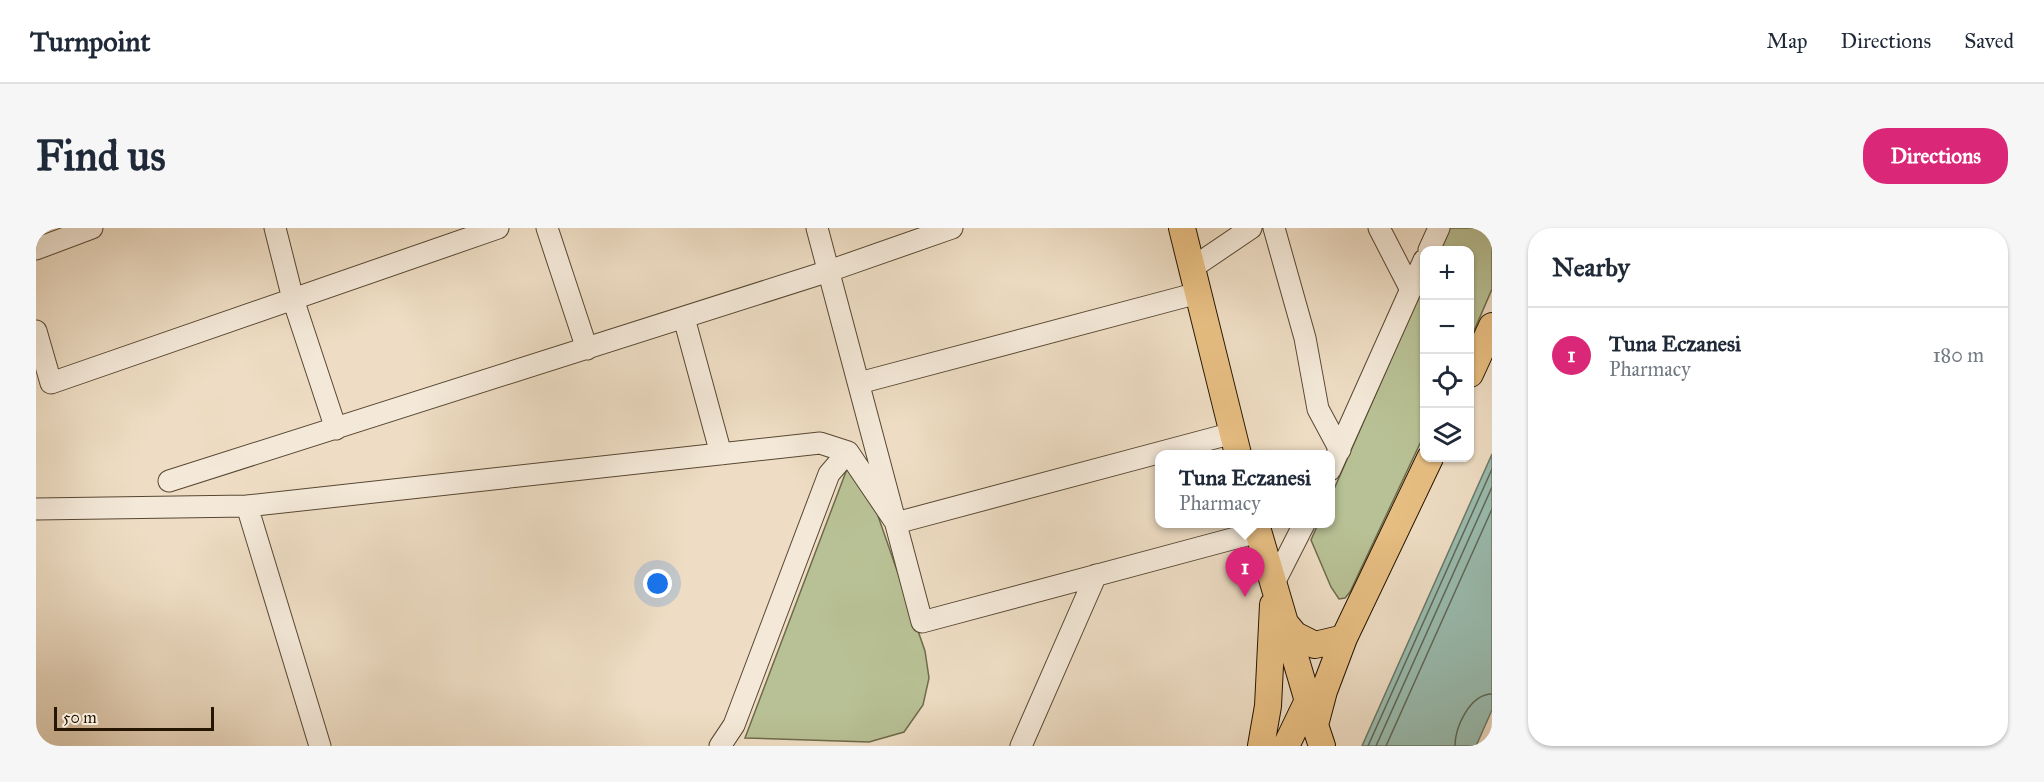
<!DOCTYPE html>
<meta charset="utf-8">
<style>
body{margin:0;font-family:"IM FELL Great Primer",serif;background:#f6f6f7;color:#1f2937}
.controls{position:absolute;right:18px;top:18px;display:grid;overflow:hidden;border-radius:12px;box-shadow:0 2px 4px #0004}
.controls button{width:54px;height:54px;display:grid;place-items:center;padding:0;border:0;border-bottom:2px solid #e0e1e3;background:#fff;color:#1f2937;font:30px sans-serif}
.scale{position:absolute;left:18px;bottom:15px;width:160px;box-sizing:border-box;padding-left:6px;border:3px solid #251501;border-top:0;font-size:16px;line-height:21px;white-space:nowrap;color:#251501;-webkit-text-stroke:4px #f4e9d9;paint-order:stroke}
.you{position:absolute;left:622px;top:356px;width:21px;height:21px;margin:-15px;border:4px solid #fff;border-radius:50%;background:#1a73e8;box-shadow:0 0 0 9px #1a73e833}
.badge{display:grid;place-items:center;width:39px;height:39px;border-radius:50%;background:#db2777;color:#fff;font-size:20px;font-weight:700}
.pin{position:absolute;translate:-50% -50px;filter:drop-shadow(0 2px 3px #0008)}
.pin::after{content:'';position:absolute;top:32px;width:21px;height:18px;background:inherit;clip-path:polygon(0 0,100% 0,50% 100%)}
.popup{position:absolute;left:1119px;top:222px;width:180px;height:78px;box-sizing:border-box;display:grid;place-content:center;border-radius:12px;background:#fff;filter:drop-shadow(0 2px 4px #0005);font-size:20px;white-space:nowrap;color:#747a83}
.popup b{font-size:22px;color:#1f2937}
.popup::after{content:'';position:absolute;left:50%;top:100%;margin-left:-12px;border:12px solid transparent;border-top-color:#fff}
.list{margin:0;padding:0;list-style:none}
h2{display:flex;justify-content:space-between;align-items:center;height:78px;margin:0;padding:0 24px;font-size:26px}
h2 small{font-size:20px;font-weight:400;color:#747a83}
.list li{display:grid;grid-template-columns:39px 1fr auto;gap:18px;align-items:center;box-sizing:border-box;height:96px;padding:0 24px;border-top:2px solid #e0e1e3}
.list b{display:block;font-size:22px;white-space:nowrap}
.list p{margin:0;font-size:20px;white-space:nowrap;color:#747a83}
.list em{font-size:20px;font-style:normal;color:#747a83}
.icon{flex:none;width:33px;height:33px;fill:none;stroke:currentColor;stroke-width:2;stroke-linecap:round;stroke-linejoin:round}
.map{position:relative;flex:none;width:1456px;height:518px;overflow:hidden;border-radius:24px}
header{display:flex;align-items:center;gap:36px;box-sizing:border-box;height:84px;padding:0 30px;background:#fff;border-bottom:2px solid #e0e1e3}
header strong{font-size:28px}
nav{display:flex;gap:33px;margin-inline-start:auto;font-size:21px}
.intro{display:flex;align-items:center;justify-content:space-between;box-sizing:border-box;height:144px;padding:0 36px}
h1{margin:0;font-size:42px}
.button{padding:15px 27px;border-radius:24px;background:#db2777;color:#fff;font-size:21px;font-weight:700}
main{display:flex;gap:36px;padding:0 36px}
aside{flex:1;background:#fff;border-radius:24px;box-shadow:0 2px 4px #0004}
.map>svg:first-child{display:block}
</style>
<header>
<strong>Turnpoint</strong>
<nav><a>Map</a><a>Directions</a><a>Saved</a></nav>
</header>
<div class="intro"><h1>Find us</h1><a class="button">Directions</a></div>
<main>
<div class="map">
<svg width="1456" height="518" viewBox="0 0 1456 518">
<rect width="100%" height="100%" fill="#eeddc4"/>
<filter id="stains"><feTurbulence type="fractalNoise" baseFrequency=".00333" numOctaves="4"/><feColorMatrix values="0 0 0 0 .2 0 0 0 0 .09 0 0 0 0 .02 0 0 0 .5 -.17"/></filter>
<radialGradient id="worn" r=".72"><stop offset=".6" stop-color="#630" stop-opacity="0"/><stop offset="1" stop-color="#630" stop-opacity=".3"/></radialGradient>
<!-- green -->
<path fill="#b8c195" stroke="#6e6b4b" stroke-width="1.5" d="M1414,0H1456V61L1434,112V22H1404Z
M1388,56V207L1314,364L1309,370L1303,371L1295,359L1275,312L1282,296H1294L1295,268Z
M825,239L889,423L893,450L887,477L868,504L833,514L709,510L811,241Z"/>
<!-- water -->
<path fill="#9abcaf" stroke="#6b7969" stroke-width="1.5" d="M1456,226V482L1440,518H1326Z"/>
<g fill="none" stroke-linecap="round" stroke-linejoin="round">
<!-- shore -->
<path stroke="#606858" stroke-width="1.5" d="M1332,518L1456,241
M1340,518L1456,259
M1350,518L1456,281
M1419,518C1419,499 1434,466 1456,466"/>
<!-- minor casing -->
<g stroke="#574732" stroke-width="23">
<path id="minor" d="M239,0L257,71L300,201
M511,0L551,121
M781,0L886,394L1222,304
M1238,0L1269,110L1282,181L1304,222
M1343,0L1375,62
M0,21L56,0
M1393,22L1403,0
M1156,40L1215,0
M648,90L685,226
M0,103L15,155L462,0
M823,155L1162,65
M1294,242L1388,32
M133,253L793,43L916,0
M0,281L211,278
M1238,355L1268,296
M284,518L211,278L784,215L812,224L860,295L1197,205
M684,518L698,497L793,246L812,224
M985,518L1060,347"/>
</g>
<!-- major casing -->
<g stroke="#251501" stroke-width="28">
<path id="major" d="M1146,0L1202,226
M1434,146L1456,98
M1220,296L1279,497
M1249,395L1259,407L1279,417L1308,410
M1225,518L1232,478L1237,377
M1250,518L1276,464
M1286,518L1279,497L1288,463L1308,410L1394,230"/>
</g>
<!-- minor -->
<use href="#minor" stroke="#f4e9d9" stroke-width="21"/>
<!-- major -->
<use href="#major" stroke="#e7be82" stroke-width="26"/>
</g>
<rect width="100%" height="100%" filter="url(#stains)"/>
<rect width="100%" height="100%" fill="url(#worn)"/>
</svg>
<div class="controls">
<button>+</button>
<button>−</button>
<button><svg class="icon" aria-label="locate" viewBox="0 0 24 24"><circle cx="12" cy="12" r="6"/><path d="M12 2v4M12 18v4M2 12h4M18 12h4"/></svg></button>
<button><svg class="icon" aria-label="layers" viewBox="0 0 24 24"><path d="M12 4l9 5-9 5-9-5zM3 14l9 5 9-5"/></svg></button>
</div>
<div class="scale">50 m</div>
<div class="you"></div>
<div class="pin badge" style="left:1209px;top:369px">1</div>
<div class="popup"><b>Tuna Eczanesi</b>Pharmacy</div>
</div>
<aside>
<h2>Nearby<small></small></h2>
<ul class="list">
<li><span class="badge">1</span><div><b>Tuna Eczanesi</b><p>Pharmacy</p></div><em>180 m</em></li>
</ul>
</aside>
</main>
